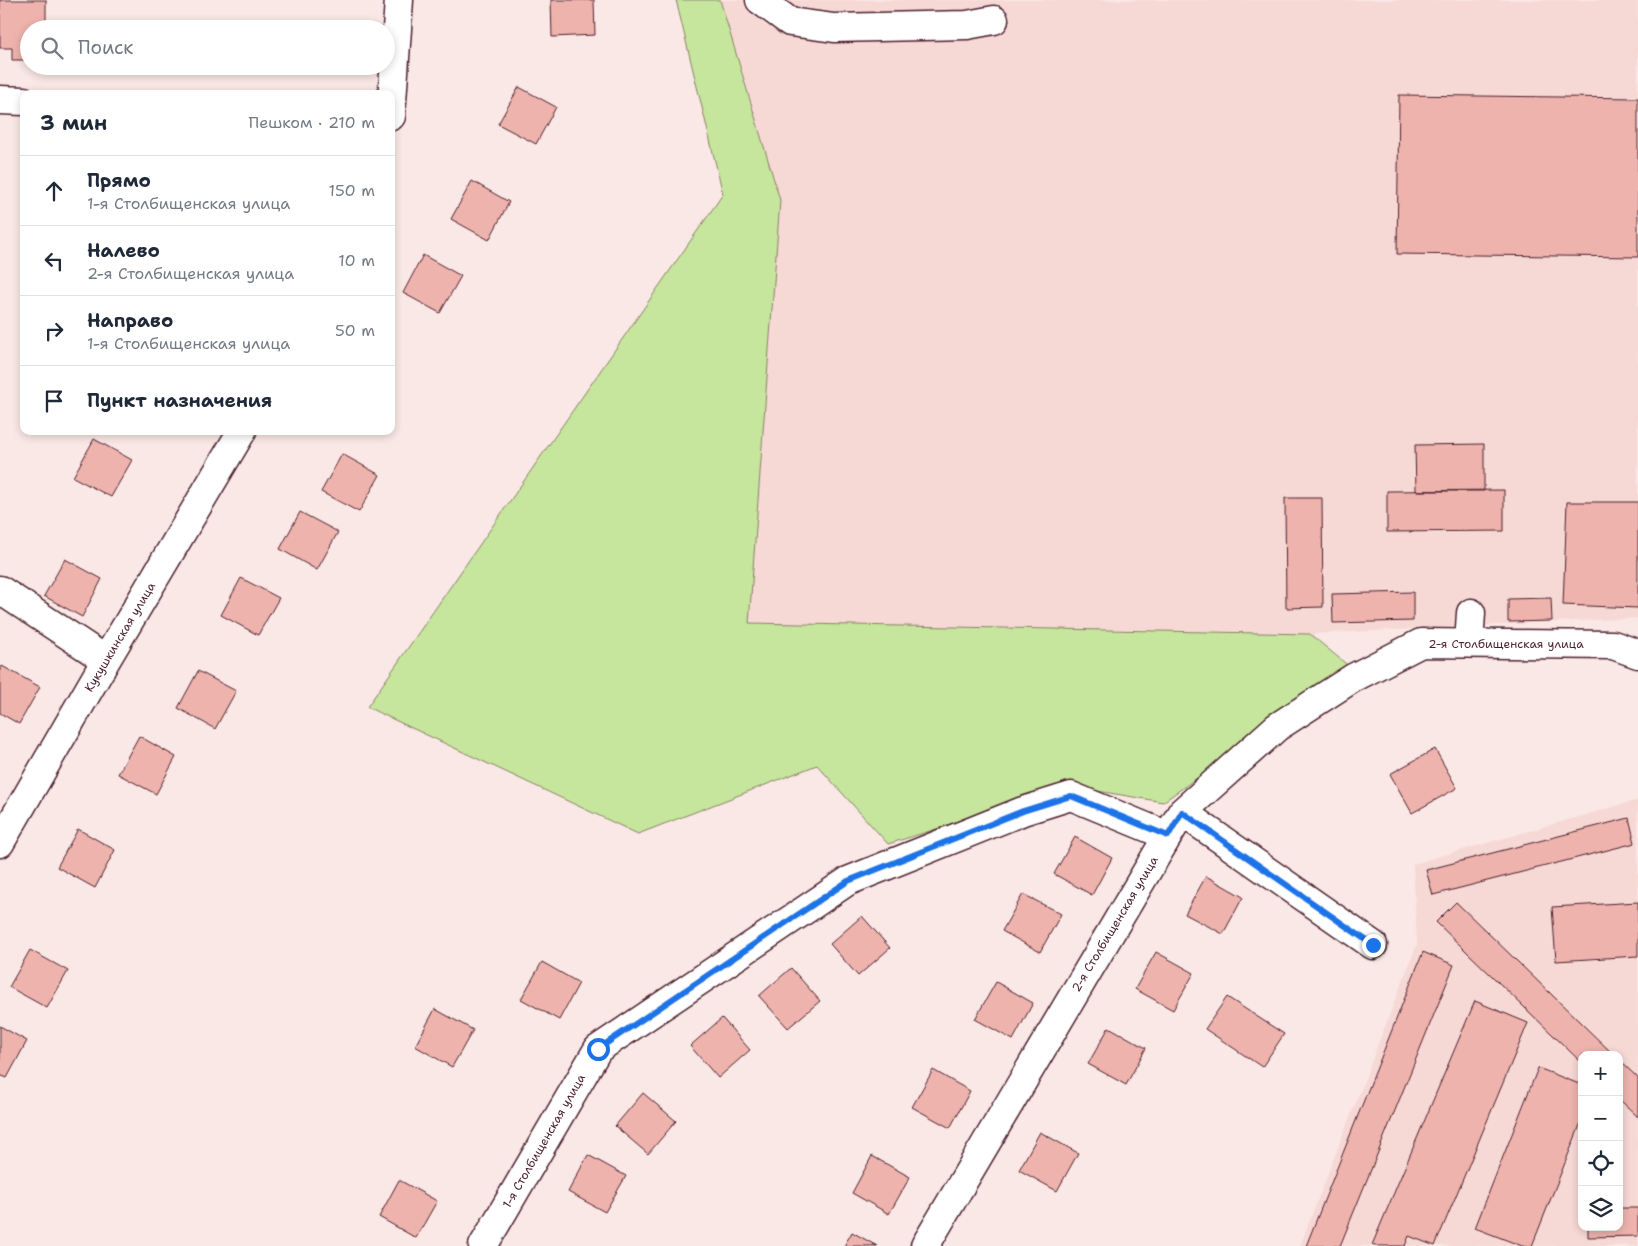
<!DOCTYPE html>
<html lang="ru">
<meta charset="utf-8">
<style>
body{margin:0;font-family:"Shantell Sans",sans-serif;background:#f6f6f7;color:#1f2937}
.controls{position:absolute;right:15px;bottom:15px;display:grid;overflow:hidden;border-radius:10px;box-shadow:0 2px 8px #0003}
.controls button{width:45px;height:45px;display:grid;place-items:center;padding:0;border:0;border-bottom:1px solid #e0e1e3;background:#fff;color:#1f2937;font:25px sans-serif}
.stop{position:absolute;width:15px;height:15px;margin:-11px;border:4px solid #1a73e8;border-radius:50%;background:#fff}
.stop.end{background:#1a73e8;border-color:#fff;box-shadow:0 1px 5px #0008}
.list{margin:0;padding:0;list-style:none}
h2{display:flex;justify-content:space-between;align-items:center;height:65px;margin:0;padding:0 20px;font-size:21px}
h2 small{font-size:16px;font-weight:400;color:#747a83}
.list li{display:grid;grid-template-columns:32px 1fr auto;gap:15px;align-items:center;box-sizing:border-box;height:70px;padding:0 20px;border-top:1px solid #e0e1e3}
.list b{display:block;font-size:19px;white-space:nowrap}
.list p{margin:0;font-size:16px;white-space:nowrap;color:#747a83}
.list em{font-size:16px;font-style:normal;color:#747a83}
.icon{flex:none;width:28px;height:28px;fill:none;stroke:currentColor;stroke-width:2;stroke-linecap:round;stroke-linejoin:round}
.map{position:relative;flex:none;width:1638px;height:1246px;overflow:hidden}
.search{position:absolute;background:#fff;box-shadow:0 2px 8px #0003;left:20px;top:20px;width:375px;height:55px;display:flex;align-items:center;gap:12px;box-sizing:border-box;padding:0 18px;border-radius:28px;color:#747a83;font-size:19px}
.panel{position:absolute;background:#fff;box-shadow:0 2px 8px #0003;left:20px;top:90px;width:375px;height:345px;border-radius:10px}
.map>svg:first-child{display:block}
</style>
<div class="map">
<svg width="1638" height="1246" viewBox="0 0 1638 1246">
<rect width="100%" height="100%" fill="#fae8e6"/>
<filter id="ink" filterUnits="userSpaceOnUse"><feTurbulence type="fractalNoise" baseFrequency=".02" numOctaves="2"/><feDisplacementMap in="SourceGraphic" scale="10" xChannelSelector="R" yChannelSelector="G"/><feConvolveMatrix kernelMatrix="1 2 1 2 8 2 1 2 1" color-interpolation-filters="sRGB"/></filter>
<g filter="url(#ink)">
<!-- built -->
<path fill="#f6d8d5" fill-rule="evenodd" d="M720,0H1638V618L1310,634L749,623L780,200Z
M1638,800V1246H1300L1417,944L1413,864ZM1582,1055H1619V1227H1582Z"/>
<!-- green -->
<path fill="#c6e59d" stroke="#888264" d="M676,0H720L780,200L749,623L1310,634L1351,668L1163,802L1068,786L1024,802L888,844L817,765L638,834L367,707L723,194Z"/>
<!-- building -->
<path fill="#eeb3ad" stroke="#4a1f2b" d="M0,0H46V29H29V60H12V48H0Z
M551,0H594L595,35L552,37Z
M519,87L556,107L536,144L498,124Z
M1399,95L1638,98V257L1397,254Z
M472,181L509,202L489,240L451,219Z
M423,255L461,276L440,313L403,293Z
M94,439L132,460L111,497L73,477Z
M1484,444V491H1416L1415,445Z
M342,454L380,475L359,512L321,492Z
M1504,490V531L1387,532V491Z
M1285,498H1322L1323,607L1286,608Z
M1567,502H1638V608L1563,605Z
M300,512L338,532L317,570L280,549Z
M65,559L102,579L82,617L44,596Z
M241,578L279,598L258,635L221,615Z
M1413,592V621L1333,623L1332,594Z
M1551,598L1552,621L1508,622V599Z
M2,666L40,687L19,724L0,713V670Z
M198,671L236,691L215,729L178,708Z
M139,736L176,757L156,794L118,774Z
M1435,749L1457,788L1412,813L1390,774Z
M1629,818L1635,843L1433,895L1426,870Z
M78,829L115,850L95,888L57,867Z
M1075,837L1112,858L1092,895L1054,874Z
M1206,876L1243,897L1223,934L1185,914Z
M1023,894L1061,914L1040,952L1002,931Z
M1456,902L1614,1055H1582V1063L1436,922Z
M1638,902V956L1556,961L1552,907Z
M862,916L890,948L858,976L830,944Z
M30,950L68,971L47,1008L9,987Z
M1156,952L1194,973L1173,1010L1135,989Z
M1423,952L1454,965L1340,1246H1306Z
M542,962L579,983L559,1020L521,999Z
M791,968L820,1001L788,1028L759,996Z
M996,982L1033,1003L1013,1040L975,1019Z
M1227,997L1284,1034L1262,1067L1205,1029Z
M1475,1001L1528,1023L1435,1246L1409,1236L1405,1246H1374L1372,1245Z
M435,1009L473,1030L452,1067L415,1046Z
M722,1018L750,1050L718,1078L690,1046Z
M0,1026L27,1041L7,1078L0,1075Z
M1109,1027L1146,1048L1126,1085L1088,1064Z
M1619,1060L1638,1078V1117L1619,1099Z
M1538,1068L1582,1085V1120L1532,1246H1522L1475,1228Z
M933,1070L970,1091L950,1128L912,1107Z
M643,1093L676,1121L648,1154L615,1126Z
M1040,1132L1078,1153L1057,1191L1019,1170Z
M588,1155L626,1176L605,1212L568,1192Z
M872,1156L910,1177L889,1214L852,1193Z
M399,1180L437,1201L416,1238L379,1217Z
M1619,1208H1638V1236L1588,1237V1227H1619Z
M852,1232L877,1246H844Z"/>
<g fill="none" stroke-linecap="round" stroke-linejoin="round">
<!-- minor casing -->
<g stroke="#4a1f2b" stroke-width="31">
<path id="minor" d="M760,0L790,22L834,28L967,25L994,20
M0,100L24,101
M391,116L399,0
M0,590L106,660
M1469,643L1471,613
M1182,812L1373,945
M0,843L106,660L242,431
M483,1246L598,1049L848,881L1023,811L1071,796L1168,836
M925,1246L1182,812L1277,727L1353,678L1421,643L1613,645L1638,654"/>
</g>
<!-- minor -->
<use href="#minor" stroke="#fff" stroke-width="28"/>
</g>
</g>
<g fill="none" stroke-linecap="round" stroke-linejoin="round" filter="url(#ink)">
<!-- route -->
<path stroke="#1a73e8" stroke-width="6" d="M598,1049L848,881L1023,811L1071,796L1168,836L1182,812L1373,945"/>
</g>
<g text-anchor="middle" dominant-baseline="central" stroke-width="5" stroke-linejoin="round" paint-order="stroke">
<!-- street labels -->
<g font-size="12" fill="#4a1f2b" stroke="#fff">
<text transform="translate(120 637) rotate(-59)">Кукушкинская улица</text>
<text x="1506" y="644">2-я Столбищенская улица</text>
<text transform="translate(1115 924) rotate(-59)">2-я Столбищенская улица</text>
<text transform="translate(544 1141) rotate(-60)">1-я Столбищенская улица</text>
</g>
</g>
</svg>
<div class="controls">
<button>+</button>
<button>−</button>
<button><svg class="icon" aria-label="locate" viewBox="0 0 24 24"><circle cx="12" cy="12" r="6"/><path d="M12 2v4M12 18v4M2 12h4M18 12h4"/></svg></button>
<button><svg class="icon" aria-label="layers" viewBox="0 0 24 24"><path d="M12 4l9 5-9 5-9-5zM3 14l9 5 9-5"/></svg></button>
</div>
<div class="stop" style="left:598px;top:1049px"></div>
<div class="stop end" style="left:1373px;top:945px"></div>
<div class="search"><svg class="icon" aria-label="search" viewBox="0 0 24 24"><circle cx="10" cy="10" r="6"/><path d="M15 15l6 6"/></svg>Поиск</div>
<section class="panel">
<h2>3 мин<small>Пешком · 210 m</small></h2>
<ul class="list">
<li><svg class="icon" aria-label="ahead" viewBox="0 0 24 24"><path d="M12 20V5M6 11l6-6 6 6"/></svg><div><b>Прямо</b><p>1-я Столбищенская улица</p></div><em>150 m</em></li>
<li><svg class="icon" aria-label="left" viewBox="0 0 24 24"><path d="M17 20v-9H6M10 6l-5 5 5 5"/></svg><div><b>Налево</b><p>2-я Столбищенская улица</p></div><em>10 m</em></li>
<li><svg class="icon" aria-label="right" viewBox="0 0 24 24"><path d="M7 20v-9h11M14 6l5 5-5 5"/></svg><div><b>Направо</b><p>1-я Столбищенская улица</p></div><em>50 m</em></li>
<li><svg class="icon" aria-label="arrive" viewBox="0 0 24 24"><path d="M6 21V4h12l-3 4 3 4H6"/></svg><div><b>Пункт назначения</b></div></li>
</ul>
</section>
</div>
